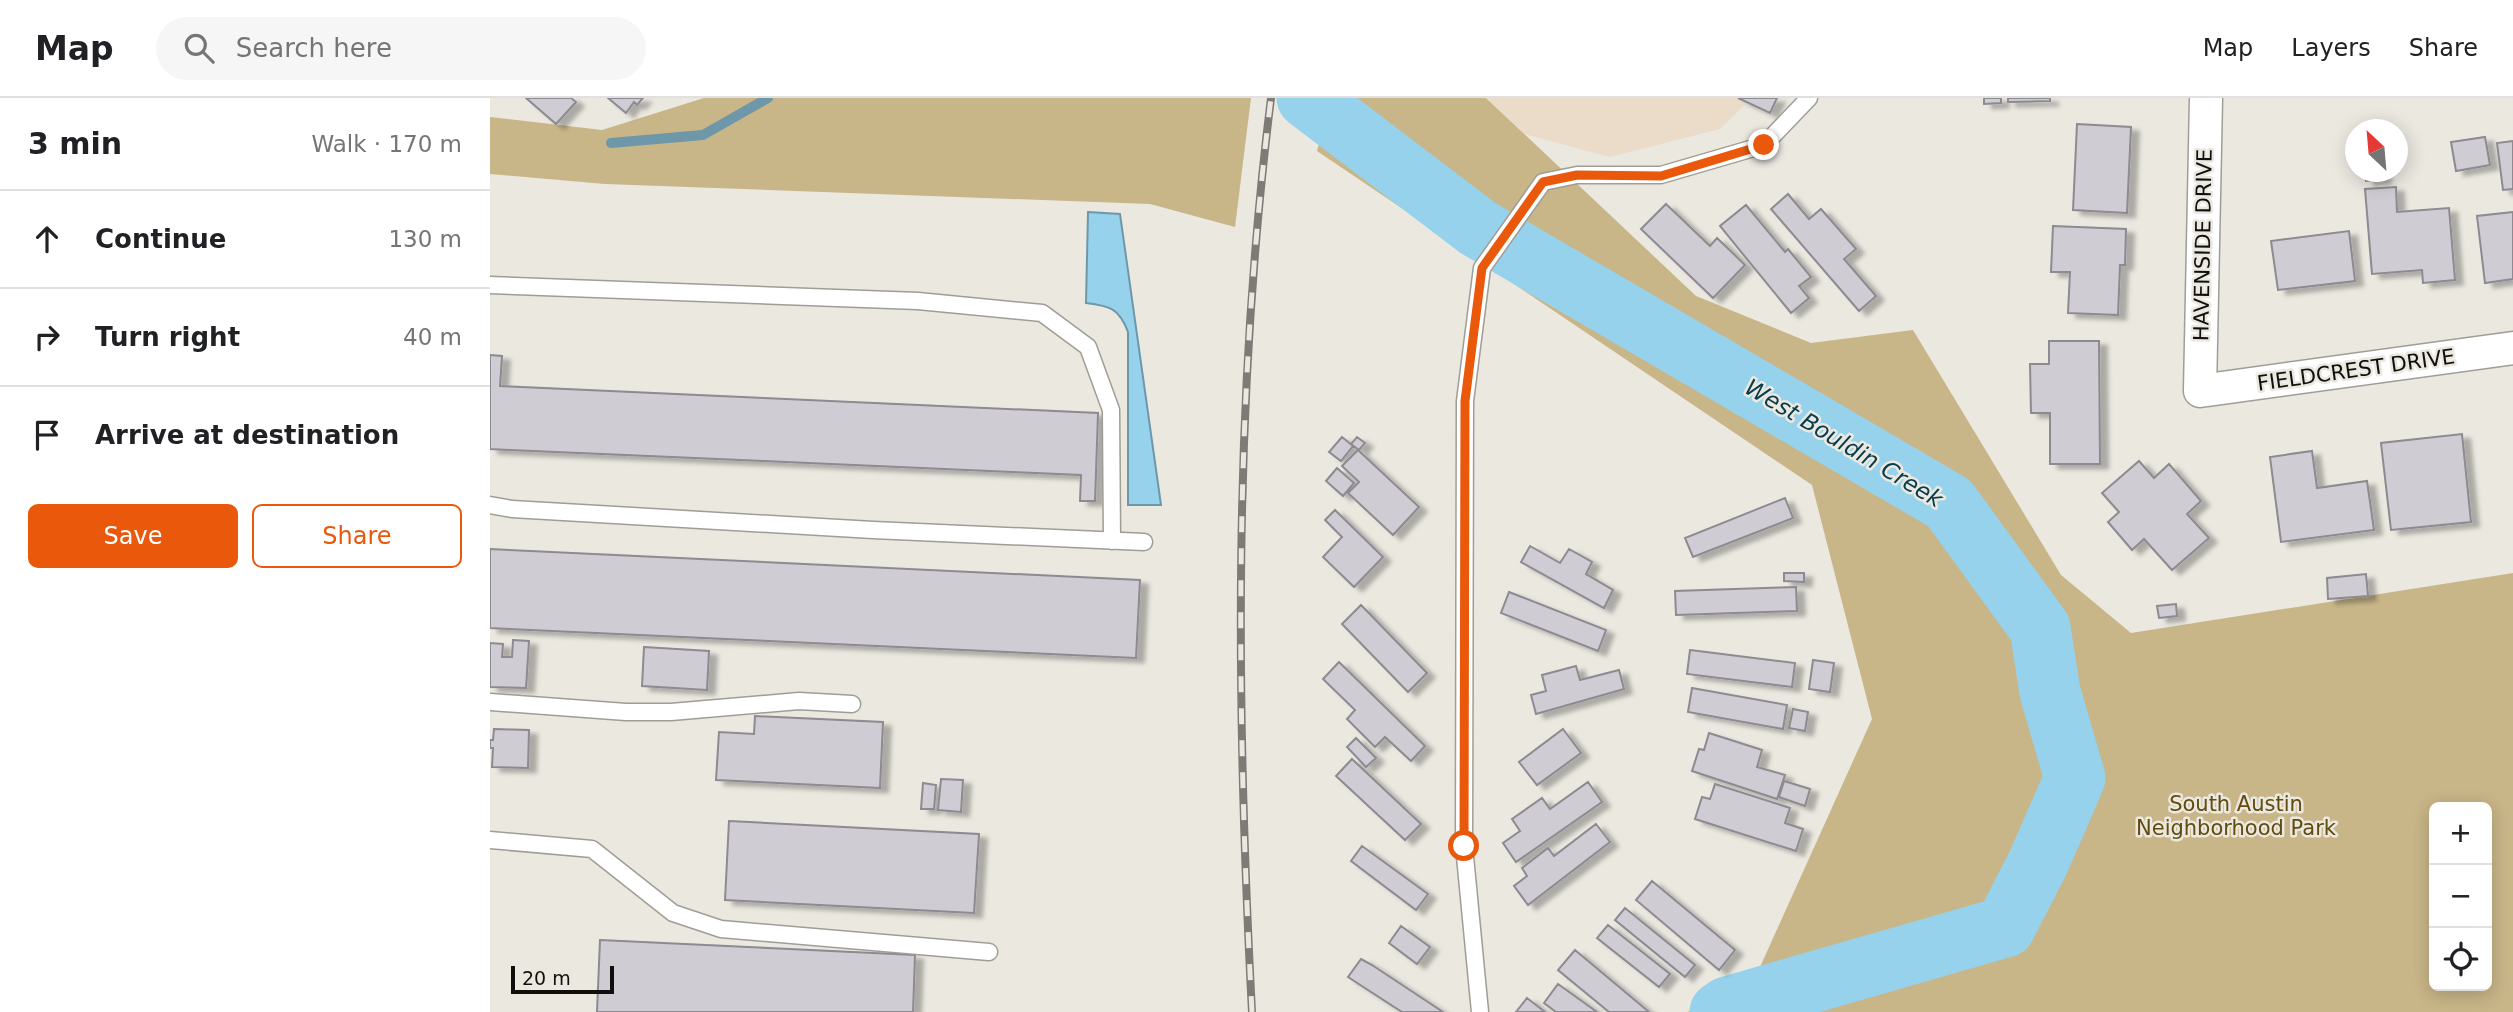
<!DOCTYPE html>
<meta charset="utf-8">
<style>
body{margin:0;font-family:"DejaVu Sans",sans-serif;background:#f6f6f6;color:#202124}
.controls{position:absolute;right:21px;bottom:21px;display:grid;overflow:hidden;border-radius:10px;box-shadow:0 4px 18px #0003}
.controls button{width:63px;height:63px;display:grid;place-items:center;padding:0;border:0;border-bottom:2px solid #e0e0e0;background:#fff;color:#202124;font:35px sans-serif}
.compass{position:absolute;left:1855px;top:21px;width:63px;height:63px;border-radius:50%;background:#fff;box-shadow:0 4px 18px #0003;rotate:334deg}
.scale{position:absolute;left:21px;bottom:18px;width:103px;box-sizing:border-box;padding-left:7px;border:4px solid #100f0c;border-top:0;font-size:19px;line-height:24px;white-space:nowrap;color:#100f0c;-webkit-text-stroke:5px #ebe8e0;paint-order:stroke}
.stop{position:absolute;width:21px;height:21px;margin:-16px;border:5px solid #ea580c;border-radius:50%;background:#fff}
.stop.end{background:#ea580c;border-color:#fff;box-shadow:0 2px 7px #0008}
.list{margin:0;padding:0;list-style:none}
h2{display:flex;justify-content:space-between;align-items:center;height:91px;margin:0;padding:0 28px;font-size:30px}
h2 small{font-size:23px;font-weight:400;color:#757577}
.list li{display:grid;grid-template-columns:46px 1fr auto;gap:21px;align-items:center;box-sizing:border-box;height:98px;padding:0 28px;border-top:2px solid #e0e0e0}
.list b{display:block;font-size:26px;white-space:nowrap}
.list em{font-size:23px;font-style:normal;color:#757577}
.actions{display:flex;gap:14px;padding:21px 28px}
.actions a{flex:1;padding:16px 0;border:2px solid #ea580c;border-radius:10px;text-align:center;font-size:24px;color:#ea580c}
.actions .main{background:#ea580c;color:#fff}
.icon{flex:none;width:38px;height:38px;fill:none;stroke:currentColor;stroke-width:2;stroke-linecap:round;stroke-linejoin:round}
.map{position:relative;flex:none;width:2023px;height:914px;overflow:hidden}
header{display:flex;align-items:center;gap:42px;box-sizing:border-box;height:98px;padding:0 35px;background:#fff;border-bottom:2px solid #e0e0e0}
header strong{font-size:33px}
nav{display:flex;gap:38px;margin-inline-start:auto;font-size:24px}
.search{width:490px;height:63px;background:#f6f6f6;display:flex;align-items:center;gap:18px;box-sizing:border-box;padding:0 24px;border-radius:38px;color:#757577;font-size:26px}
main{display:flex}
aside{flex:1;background:#fff}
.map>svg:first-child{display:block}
</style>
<header>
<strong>Map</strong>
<div class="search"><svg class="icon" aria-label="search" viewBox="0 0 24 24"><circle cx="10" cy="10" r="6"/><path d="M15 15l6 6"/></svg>Search here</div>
<nav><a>Map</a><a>Layers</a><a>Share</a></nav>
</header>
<main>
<aside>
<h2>3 min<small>Walk · 170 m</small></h2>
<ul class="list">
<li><svg class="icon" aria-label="ahead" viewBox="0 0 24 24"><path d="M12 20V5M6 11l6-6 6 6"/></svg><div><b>Continue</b></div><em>130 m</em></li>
<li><svg class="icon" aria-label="right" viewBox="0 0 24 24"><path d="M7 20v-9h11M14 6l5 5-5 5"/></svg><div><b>Turn right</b></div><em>40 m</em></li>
<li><svg class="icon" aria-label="arrive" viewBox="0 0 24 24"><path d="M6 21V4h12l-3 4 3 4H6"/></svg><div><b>Arrive at destination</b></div></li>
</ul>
<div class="actions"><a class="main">Save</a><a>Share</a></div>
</aside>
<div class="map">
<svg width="2023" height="914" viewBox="0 0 2023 914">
<defs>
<filter id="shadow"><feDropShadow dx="8" dy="4.5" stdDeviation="2" flood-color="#0004"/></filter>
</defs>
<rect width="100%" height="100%" fill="#ebe8e0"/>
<!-- industrial -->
<path fill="#eadcc9" d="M997,0H1262L1230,31L1120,59L1034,36Z"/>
<!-- green -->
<path fill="#c8b588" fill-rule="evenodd" d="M214,0H761L745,129L660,106L115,86L0,76V19L112,32Z
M841,0H996L1206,198L1321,245L1423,232L1571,477L1641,535L2023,475V914H1197L1261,889L1382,621L1322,387L827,53ZM1944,709H1997V888H1944Z"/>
<!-- water -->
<path fill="#97d2ec" stroke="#6e98a9" stroke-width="2" d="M598,114L630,116L671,407H638V234C629,210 620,208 596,205Z"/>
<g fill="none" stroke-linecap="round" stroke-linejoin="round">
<!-- stream -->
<path stroke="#6e98a9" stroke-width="10" d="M121,45L213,37L278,0"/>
<!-- river -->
<path stroke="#97d2ec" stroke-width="61" d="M817,0L988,130L1459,405L1550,530L1560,594L1585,680L1548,765L1515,829L1237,909L1230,914"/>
</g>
<!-- building -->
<path fill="#d0ccd4" stroke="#8d8a91" stroke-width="2" filter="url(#shadow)" d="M36,0H81L86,4L66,26Z
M118,0H153L147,7L144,4L136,15Z
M1248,0H1287L1280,15Z
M1494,0H1511V5L1494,6Z
M1518,0H1560V3L1518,4Z
M1587,26L1641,29L1637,115L1583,112Z
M1995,39L2000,67L1966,73L1961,44Z
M2023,43V91L2013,92L2007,45Z
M1875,74H1893V81L1876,83Z
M1906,89L1907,114L1959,110L1965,182L1933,185L1932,172L1882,176L1875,91Z
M1298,96L1319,121L1331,111L1366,151L1354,161L1386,198L1369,213L1281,111Z
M1176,106L1220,148L1227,140L1255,167L1223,200L1151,131Z
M1256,107L1295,154L1298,151L1321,179L1309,188L1319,200L1301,215L1230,128Z
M2023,114V181L1995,185L1987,118Z
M1563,128L1636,131L1635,167H1630L1628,217L1578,215L1580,174H1561Z
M1859,133L1865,183L1788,192L1781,143Z
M1559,243H1609L1610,366H1560V315H1541L1540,266H1559Z
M0,257L12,258L10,288L608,315L605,403H590L591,377L0,351Z
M1972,336L1981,424L1901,432L1891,345Z
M852,339L863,348L851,363L839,354Z
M867,339L875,345L869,352L861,346Z
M868,352L929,409L903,437L858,395L869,384L852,368Z
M1822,353L1827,390L1877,383L1884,432L1791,444L1780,359Z
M1649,363L1664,380L1679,366L1711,403L1697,416L1719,440L1682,472L1654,441L1642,452L1618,424L1629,414L1612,395Z
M847,370L864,385L853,398L836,383Z
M1295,400L1303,420L1203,459L1195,440Z
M845,412L893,459L864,489L833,459L852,439L835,422Z
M1040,448L1070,465L1079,451L1102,464L1096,476L1123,492L1114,510L1031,464Z
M0,451L650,482L646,560L0,530Z
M1294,475H1314V484L1294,483Z
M1876,476L1878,498L1838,501L1837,480Z
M1306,489L1307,513L1186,517L1185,493Z
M1019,494L1116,532L1108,553L1011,515Z
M1686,506L1687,518L1669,520L1667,508Z
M871,507L937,575L918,594L852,526Z
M23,542L39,543L36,590L0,589V545L13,546L12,559H22Z
M154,549L219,553L217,592L152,588Z
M1200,552L1305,565L1302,589L1197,576Z
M1323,562L1344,565L1340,594L1319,591Z
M849,564L935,648L921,663L895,639L885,649L857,621L865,612L833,581Z
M1086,568L1090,582L1129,572L1134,591L1046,616L1041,597L1056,593L1052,577Z
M1202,590L1297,607L1293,631L1198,614Z
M1303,611L1318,614L1315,633L1299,630Z
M265,618L393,624L390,690L226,682L229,634L264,636Z
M4,631L39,632L38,670L2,669L3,650H0V642H3Z
M1073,631L1091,655L1047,687L1029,664Z
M1219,635L1272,652L1267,669L1295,677L1287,701L1202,673L1209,651L1214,652Z
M866,640L886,660L876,669L857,649Z
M862,661L931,726L915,742L846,678Z
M451,681L473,682L471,714L448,712Z
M1294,683L1320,691L1315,708L1289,699Z
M1098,684L1112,704L1026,764L1013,745L1030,733L1022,721L1052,700L1060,711Z
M433,685L446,687L444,711H431Z
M1225,686L1300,710L1295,725L1313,731L1306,753L1205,721L1212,699L1220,701Z
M239,723L489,736L484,815L235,802Z
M1106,726L1120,744L1038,807L1024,788L1037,778L1032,770L1058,750L1064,758Z
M872,748L938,796L926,812L861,763Z
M1162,783L1245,852L1229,872L1146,802Z
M1135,810L1205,867L1195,879L1125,822Z
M1118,827L1180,876L1169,889L1107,840Z
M911,828L940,849L927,866L899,845Z
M110,842L425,857L423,914H107Z
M1085,852L1159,914H1119L1068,872Z
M871,861L882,867L953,914H912L858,879Z
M1068,886L1107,914H1066L1054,905Z
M1037,900L1055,914H1026Z"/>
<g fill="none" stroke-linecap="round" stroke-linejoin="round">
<!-- lane casing -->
<g stroke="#a09d96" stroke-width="19">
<path id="lane" d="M0,187L428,203L552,215L598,249L621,312L622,443
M0,407L22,411L383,432L654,444
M0,604L136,614H181L309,603L362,606
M0,742L102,751L183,815L231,831L499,854
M990,914L974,748L975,303L992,170L1053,84L1087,77H1171L1274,47L1319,0"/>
</g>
<!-- street casing -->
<g stroke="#a09d96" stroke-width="35">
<path id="street" d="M1716,0L1710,293L2023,250"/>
</g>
<!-- lane -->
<use href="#lane" stroke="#fff" stroke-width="16"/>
<!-- street -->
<use href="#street" stroke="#fff" stroke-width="32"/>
<!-- rail casing -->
<g stroke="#7d7b76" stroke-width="8">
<path id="rail" d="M762,914C746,609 743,304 781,0"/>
</g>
<!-- rail -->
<use href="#rail" stroke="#ebe8e0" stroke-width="5" stroke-dasharray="16" stroke-linecap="butt"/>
</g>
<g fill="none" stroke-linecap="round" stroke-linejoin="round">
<!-- route -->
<path stroke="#ea580c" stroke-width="9" d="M974,748L975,303L992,170L1053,84L1087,77L1171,78L1274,47"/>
</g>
<g text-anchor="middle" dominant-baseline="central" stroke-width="5" stroke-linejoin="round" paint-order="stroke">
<!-- street labels -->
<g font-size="21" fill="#100f0c" stroke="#ebe8e0">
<text transform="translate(1713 147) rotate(-89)">HAVENSIDE DRIVE</text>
<text transform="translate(1866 272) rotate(-8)">FIELDCREST DRIVE</text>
</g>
<!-- park labels -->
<g font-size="21" fill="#614b0d" stroke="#ebe8e0">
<text x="1746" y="706">South Austin<tspan x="1746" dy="24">Neighborhood Park</tspan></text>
</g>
<!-- water labels -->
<g font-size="23" font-style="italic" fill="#073b4e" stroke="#ebe8e0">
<text transform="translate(1354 345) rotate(31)">West Bouldin Creek</text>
</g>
</g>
</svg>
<div class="controls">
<button>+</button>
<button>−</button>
<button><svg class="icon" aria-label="locate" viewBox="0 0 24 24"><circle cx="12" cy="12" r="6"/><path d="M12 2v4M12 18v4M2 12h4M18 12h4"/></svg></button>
</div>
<svg class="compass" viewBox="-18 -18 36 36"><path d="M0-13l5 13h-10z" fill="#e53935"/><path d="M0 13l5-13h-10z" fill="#757577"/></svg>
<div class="scale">20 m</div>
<div class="stop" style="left:974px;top:748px"></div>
<div class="stop end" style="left:1274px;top:47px"></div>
</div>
</main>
